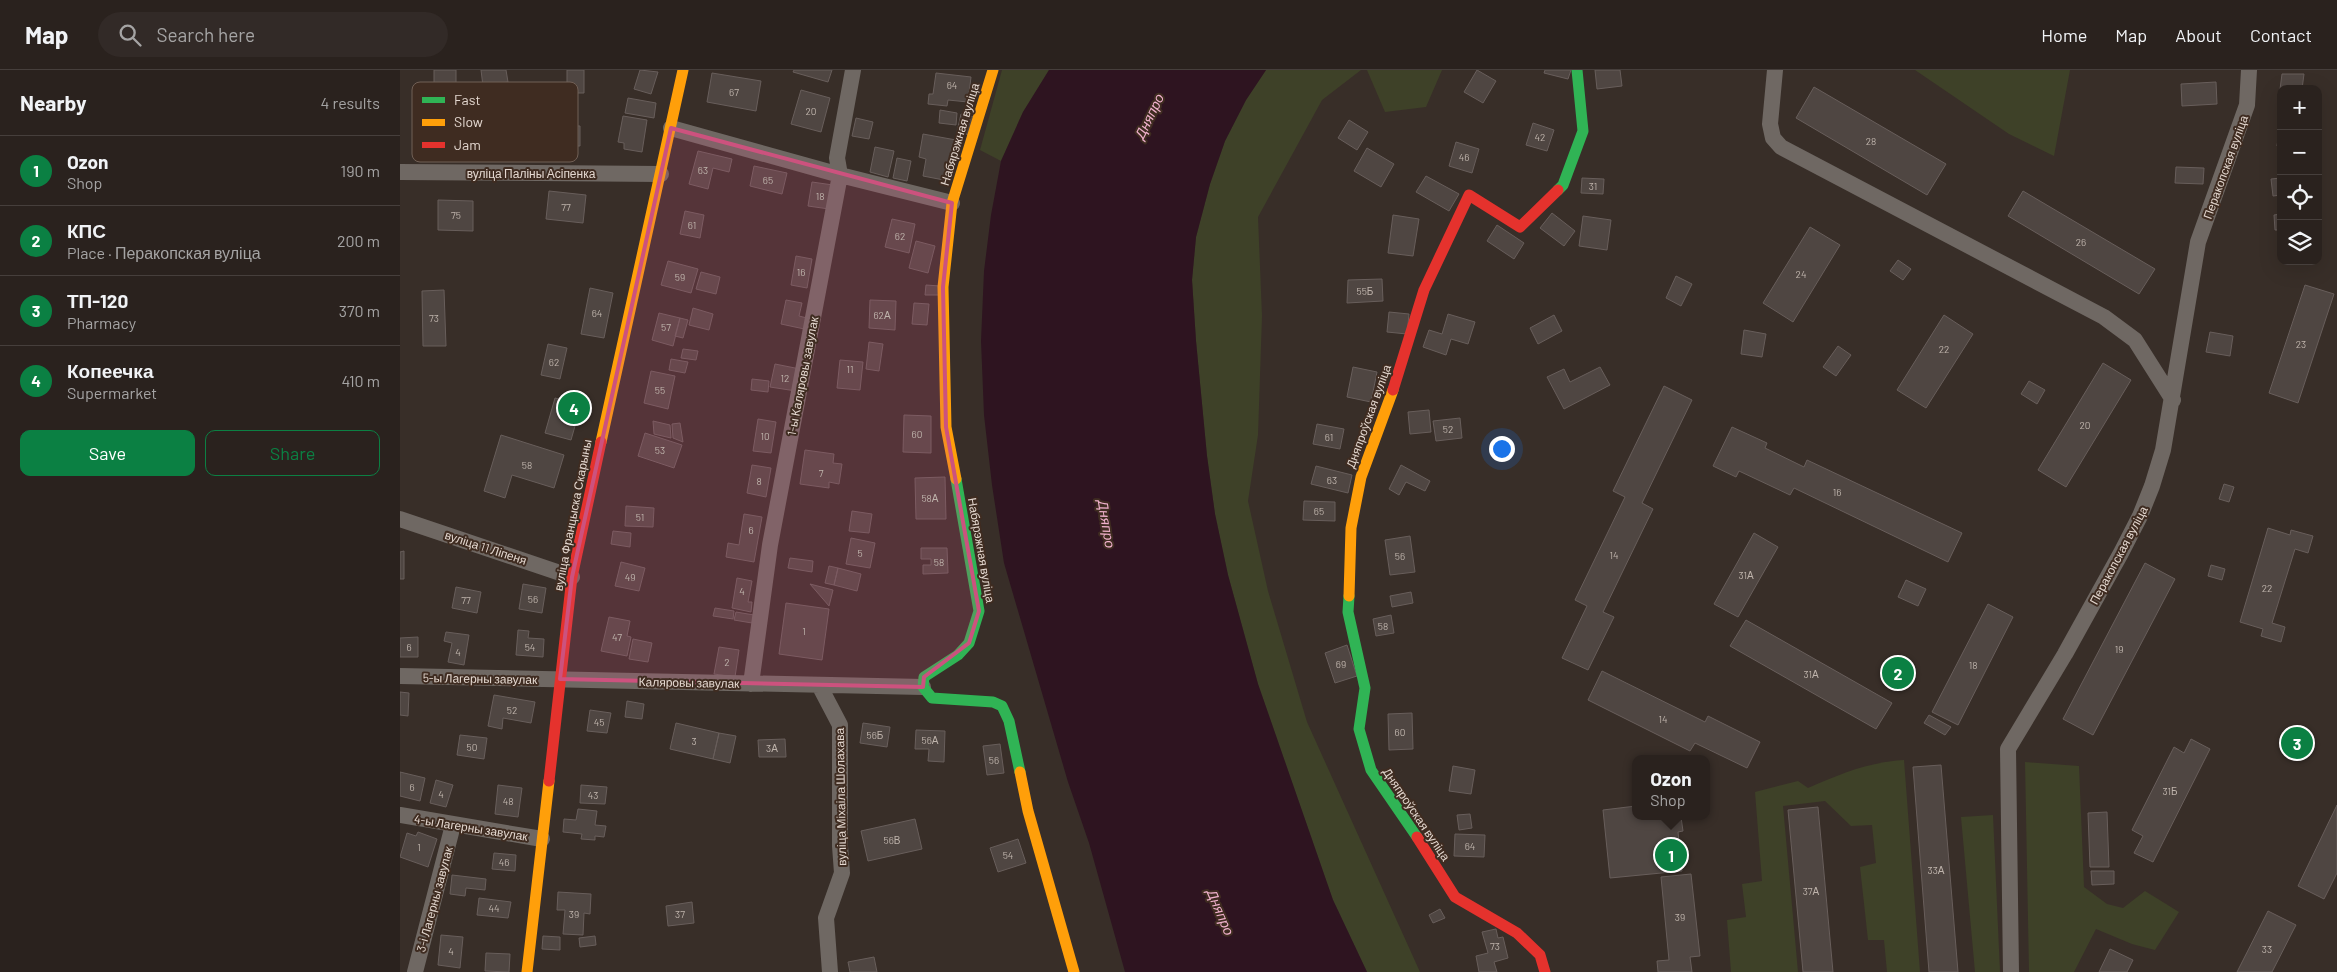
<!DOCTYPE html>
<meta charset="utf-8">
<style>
body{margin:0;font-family:Barlow,sans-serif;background:#322a27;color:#f1f3f6}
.controls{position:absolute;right:15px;top:15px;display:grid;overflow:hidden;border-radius:10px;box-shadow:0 5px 20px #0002}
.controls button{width:45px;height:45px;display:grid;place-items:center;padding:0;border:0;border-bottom:1px solid #463f3c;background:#2a221e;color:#f1f3f6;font:25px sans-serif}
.you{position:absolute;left:1101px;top:378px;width:18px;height:18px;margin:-12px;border:4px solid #fff;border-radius:50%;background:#1a73e8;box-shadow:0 0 0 8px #1a73e833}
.badge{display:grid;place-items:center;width:32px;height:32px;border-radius:50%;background:#0b8043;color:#fff;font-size:16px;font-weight:700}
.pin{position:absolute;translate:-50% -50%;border:2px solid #fff;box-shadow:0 1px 5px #0006}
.popup{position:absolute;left:1232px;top:685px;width:78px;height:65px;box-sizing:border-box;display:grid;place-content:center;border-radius:10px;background:#2a221e;filter:drop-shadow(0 1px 4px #0005);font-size:16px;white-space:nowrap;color:#a5a4a4}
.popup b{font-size:19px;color:#f1f3f6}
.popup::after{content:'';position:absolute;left:50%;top:100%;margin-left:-10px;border:10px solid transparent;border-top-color:#2a221e}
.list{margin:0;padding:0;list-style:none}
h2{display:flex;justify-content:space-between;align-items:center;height:65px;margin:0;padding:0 20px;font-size:21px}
h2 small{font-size:16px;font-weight:400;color:#a5a4a4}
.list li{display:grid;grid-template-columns:32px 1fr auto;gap:15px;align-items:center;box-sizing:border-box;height:70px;padding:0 20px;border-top:1px solid #463f3c}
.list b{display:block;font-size:19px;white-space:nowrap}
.list p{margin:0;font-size:16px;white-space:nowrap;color:#a5a4a4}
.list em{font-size:16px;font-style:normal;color:#a5a4a4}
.actions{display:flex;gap:10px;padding:15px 20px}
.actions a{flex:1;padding:11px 0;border:1px solid #0b8043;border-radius:10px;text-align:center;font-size:18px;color:#0b8043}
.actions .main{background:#0b8043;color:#fff}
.icon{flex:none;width:28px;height:28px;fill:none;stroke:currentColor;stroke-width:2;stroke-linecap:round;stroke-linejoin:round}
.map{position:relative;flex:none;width:1937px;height:902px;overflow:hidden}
header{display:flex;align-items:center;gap:30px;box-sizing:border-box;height:70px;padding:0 25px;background:#2a221e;border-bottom:1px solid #463f3c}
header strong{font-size:24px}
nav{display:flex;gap:28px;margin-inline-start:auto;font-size:18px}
.search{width:350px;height:45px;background:#322a27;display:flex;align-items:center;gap:12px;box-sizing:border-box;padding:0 18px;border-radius:28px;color:#a5a4a4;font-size:19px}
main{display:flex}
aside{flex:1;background:#2a221e}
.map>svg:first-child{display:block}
</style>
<header>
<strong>Map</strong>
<div class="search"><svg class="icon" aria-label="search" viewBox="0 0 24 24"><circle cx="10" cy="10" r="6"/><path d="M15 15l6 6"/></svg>Search here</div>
<nav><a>Home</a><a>Map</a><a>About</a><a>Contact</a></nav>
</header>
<main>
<aside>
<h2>Nearby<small>4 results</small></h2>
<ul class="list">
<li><span class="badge">1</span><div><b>Ozon</b><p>Shop</p></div><em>190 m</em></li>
<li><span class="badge">2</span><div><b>КПС</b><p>Place · Перакопская вуліца</p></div><em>200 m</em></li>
<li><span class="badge">3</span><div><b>ТП-120</b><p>Pharmacy</p></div><em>370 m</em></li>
<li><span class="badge">4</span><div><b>Копеечка</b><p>Supermarket</p></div><em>410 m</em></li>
</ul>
<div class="actions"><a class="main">Save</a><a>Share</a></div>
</aside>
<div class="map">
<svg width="1937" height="902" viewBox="0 0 1937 902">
<rect width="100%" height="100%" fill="#382e28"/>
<!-- green -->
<path fill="#3e4128" d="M602,0H649L623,42L601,91L580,80Z
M866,0H961L922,30L858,147L862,246L858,365L848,431L868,521L907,652L1020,902H967L933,830L858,614L828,505L815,444L807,386L796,271L792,210L796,167L810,114L825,71L846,30Z
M967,0H1042L1026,37L985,42Z
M1515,0H1670L1654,86L1609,64Z
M1504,690L1520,902H1487L1484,870H1468L1460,797L1476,793L1472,755L1451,756L1425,731L1383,736L1398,902H1331L1327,850L1346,847L1342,814L1362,811L1355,722L1398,711L1408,718C1440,704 1469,692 1504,690Z
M1625,692L1679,696L1684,817L1707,834L1723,838L1745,821L1779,842L1755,880L1732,874L1696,859L1674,902H1629Z
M1593,745L1600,902H1575L1561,747Z"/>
<!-- water -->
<path fill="#2e1420" d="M649,0H866L846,30L825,71L810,114L796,167L792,210L796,271L807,386L815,444L828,505L858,614L933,830L967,902H725L689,773L668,712L604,493L592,415L584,345L581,271L584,201L591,145L601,91L623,42Z"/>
<!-- building -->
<path fill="#4f4642" stroke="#685e5b" d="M34,0H56V20L34,21Z
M81,0H106L108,12L83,16Z
M167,0H184V23H167Z
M240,0L258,2L251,24L234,19Z
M394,0H432L428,12L393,2Z
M1077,0L1096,11L1083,33L1064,22Z
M1145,0H1171L1168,9L1144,3Z
M1195,0H1220L1222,16L1197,19Z
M312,3L361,11L356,41L307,32Z
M536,3L571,7L568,32L548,30L547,36L528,34L529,24H533Z
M1882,4H1904L1902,19H1881L1879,27Z
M1816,12L1817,34L1782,36L1781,14Z
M1414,17L1546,94L1527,125L1396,48Z
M401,20L430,28L421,62L391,54Z
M228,28L256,33L254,48L225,43Z
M540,40L557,43L556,55L539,53Z
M561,44L574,47L570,65L557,62Z
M223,46L247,50L242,82L224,79V73L218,72Z
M456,48L473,52L469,69L452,66Z
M1881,49V76H1877Z
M949,50L968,62L957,80L938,68Z
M1133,53L1154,60L1147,81L1126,75Z
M92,55H103V60H122L121,85L91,84Z
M155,55L180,56V76H170V89L154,88Z
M22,59H43V86H22Z
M523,64L556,70L549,111L523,106L526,89L519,87Z
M1056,72L1079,79L1072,103L1049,96Z
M475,77L494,81L488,107L470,102Z
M967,78L994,94L981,117L954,101Z
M298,81L332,89L329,102L313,98L308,119L289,114Z
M497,88L511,91L507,111L493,108Z
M354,96L387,103L382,124L350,116Z
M1776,97L1804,98L1803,114L1775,113Z
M1026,106L1059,124L1049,141L1016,122Z
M1182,108L1204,109L1203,124L1181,123Z
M1881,108V125L1873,126L1871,109Z
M412,112L433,115L429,139L408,136Z
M149,121L186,125L183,153L146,149Z
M1623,121L1755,199L1739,224L1608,146Z
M38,130L73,131V161L38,160Z
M285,141L304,145L300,168L280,164Z
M1152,143L1175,161L1164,176L1140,158Z
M1881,144V160H1875L1874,145Z
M993,145L1019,149L1013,186L988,183Z
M1183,146L1211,150L1207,180L1179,176Z
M492,149L515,154L509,183L485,177Z
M1097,155L1124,173L1114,189L1087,171Z
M1410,157L1440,175L1393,252L1363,233Z
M516,171L535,176L528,203L509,198Z
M396,186L412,189L407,218L391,215Z
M1498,190L1511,199L1503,210L1490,201Z
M268,191L298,199L291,223L261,215Z
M301,202L320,207L316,224L296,219Z
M1276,206L1292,214L1281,236L1266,228Z
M982,209L983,231L947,233L948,210Z
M526,215L540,216V225H525Z
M1905,215L1934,224L1898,333L1869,323Z
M190,218L213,223L204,268L181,264Z
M44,220L46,276H23L22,221Z
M386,230L402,233L399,246L411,249L409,260L381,254Z
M470,230L496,231L495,260L469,258Z
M514,233L529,234L527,255L512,254Z
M293,238L313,244L309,260L289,255Z
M989,242L1009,244L1007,264L987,262Z
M259,243L280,248L273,276L252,270Z
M1048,244L1075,252L1068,274L1051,269L1046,285L1023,277L1029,260L1042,264Z
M1154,245L1162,261L1138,274L1130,258Z
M1544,245L1573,264L1526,338L1497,320Z
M280,248L288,250L283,268L275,266Z
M1344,260L1366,264L1362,287L1341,284Z
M1810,262L1833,266L1830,286L1806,282Z
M469,272L483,274L479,301L466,299Z
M148,274L167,278L160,309L141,305Z
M1438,276L1451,285L1436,306L1423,297Z
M283,279L298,281L296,290L281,288Z
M271,289L288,292L285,303L269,300Z
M440,290L463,292L460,320L437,318Z
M1703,293L1731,310L1666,417L1638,400Z
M375,294L400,299L396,321L370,317Z
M953,297L977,302L971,332L947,327Z
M1200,297L1210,315L1164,339L1147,307L1164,299L1170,312Z
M251,301L275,306L268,339L244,333Z
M352,309L369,311L368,322L351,320Z
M1629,311L1645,320L1637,334L1621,324Z
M1264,316L1292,330L1242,433L1253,439L1203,542L1214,547L1188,600L1162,588L1187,536L1175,530L1225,427L1213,421Z
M155,328L181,335L171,370L145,363Z
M1029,340L1031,362L1010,364L1008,342Z
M504,345L531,346V383L503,382Z
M1060,348L1062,368L1036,371L1033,351Z
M358,349L376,352L371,383L353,381Z
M253,351L270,355L271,368L254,364Z
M280,353L283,372L273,368L272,354Z
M917,354L944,359L940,379L913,374Z
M1332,357L1367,373L1365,378L1404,397L1407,390L1562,463L1548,492L1394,418L1390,425L1339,401L1336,407L1313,396Z
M245,363L282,375L274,398L238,386Z
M101,365L164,385L154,418L112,405L105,428L84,421Z
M405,380L434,384L433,393L442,394L439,414L429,412V418L400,414Z
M352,395L371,398L366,427L347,423Z
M1001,395L1030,411L1025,421L1006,412L999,425L989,419Z
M916,396L952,405L948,423L911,414Z
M545,407L546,449H516L515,408Z
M1824,414L1834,417L1829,432L1819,429Z
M904,431L935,432V451L903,450Z
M226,436L254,438L253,457L225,456Z
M452,441L472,444L469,463L449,461Z
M344,444L362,447L354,492L326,487L328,473L339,475Z
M1868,458L1890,465L1891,460L1913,466L1908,483L1895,479L1872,553L1885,557L1881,572L1861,566L1863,559L1840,552Z
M213,461L231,463L230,477L211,474Z
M1354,463L1378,477L1338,547L1314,534Z
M1010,466L1015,502L990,505L985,470Z
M451,468L475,473L470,498L446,494Z
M521,478H547L548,503L523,504V495H531V489H521Z
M4,481V509H0V482Z
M390,488L413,491L412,502L388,498Z
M221,492L245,498L239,521L215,516Z
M1745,493L1775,509L1693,665L1663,649Z
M1811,495L1825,499L1822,510L1808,506Z
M429,496L438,498L434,515L425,513Z
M438,498L461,504L457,521L434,515Z
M337,508L352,511L348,532H352L351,542L332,538Z
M1506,510L1526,519L1518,536L1498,527Z
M123,514L146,518L142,543L119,539Z
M410,514L433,520L429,536Z
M56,517L81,522L77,543L52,538Z
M1011,522L1013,533L992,537L990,526Z
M386,533L429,539L422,590L379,584Z
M1588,534L1613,547L1558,655L1532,642Z
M315,538L334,541L333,549L313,546Z
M336,542L354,545L352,553L334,550Z
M991,545L994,563L976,566L973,549Z
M209,547L230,551L227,566L231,567L227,586L201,581Z
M1346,550L1492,633L1476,659L1330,576Z
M118,560L129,561L128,568L144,569L143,587L116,585Z
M46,562L69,565L64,595L48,592L52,573L44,571Z
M18,567V587H0V568Z
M233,569L252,573L248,592L229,589Z
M947,575L957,606L935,613L925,583Z
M319,577L339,580L335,607L314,604Z
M1497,591L1509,598L1500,614L1488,607Z
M1202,601L1305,652L1308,646L1360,672L1347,698L1295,673L1290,681L1188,630Z
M0,622L9,623L8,646L0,645Z
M94,625L135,632L131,653L103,648L102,659L88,656Z
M227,631L244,634L242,649L225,647Z
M190,640L211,643L207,663L187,661Z
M1012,643L1013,679L989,680L988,644Z
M1529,645L1551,657L1545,665L1524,653Z
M276,653L319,663L313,689L270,679Z
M463,653L490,657L487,677L460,673Z
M1888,658L1903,664L1896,678L1882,672Z
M516,660L545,661L544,692L528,691L529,679H515Z
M319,663L336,666L330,693L313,689Z
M60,665L87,668L84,689L57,685Z
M385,669L386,687H359L358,670Z
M1791,669L1810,679L1753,792L1734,783L1743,766L1732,760L1774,677L1784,683Z
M600,674L604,703L587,705L583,676Z
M1541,695L1558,902H1529L1513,697Z
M1053,696L1075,700L1071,724L1049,721Z
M0,702L25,708L20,731L0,726Z
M36,710L53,715L46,737L30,733Z
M98,715L122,718L118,747L95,744Z
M181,715L207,717L205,734L180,733Z
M1937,735V803L1924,829L1898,816Z
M1236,736V746L1281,747L1283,761L1278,762L1282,801L1210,808L1203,740Z
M1418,737L1433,902H1403L1388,740Z
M178,739L197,741L195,755L206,756L204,767L195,766V770L181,769L182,764L163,762L164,749L176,750Z
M1707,742L1709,797H1690L1688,743Z
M1070,744L1072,758L1059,760L1057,745Z
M515,749L522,779L468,791L461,761Z
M18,762L37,769L28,797L0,787L7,763L16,766Z
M1055,764L1085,765L1084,787L1054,786Z
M618,769L626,793L598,802L590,778Z
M94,783L116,785L115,801L92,799Z
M1691,801H1714V814L1692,815Z
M1291,804L1300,886L1290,887L1292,902H1258L1257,891L1269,890L1261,807Z
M52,805L86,809L85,820L66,818L65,826L50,824Z
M158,822L191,824L190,844L184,843L183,865L163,864L165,840H157Z
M79,828L111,832L108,848L77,845Z
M292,832L294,853L268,856L266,836Z
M1040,839L1045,848L1033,853L1029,845Z
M1868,841L1896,855L1872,902H1837Z
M1096,859L1098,868L1103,867L1108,888L1094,892L1097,902H1079L1076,886L1088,883L1082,862Z
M41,865L63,867L60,898L38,895Z
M143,866L160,867V880L142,879Z
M195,866L196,875L180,877L179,868Z
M1710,879L1733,890L1727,902H1699Z
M86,883L110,884L109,902L85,901Z
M474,887L477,902H450L448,892Z"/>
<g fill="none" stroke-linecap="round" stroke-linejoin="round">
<!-- street -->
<path stroke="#6f6863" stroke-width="16" d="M1375,0L1370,54L1373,68L1381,77L1704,247L1735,270L1773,330
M271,58L440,105L552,133
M0,102L261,104
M0,449L172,507
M0,606L523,617
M351,614L370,475L440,105L437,88L453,0
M419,615L440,655V776L442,803L426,848L430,902
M0,745L142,769
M15,902L53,755
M1611,902L1608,679L1665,584L1721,483L1740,446L1752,416L1763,380L1798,172L1847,35L1849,0"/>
<!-- fast -->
<path stroke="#30b455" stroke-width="11" d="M1158,120L1163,115L1183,61L1177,0
M556,409L579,541L569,573L558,585L524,607L523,617L532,628L593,632L602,636L609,651L620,702
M949,526L948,542L965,618L959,659L971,700L1017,767"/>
<!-- slow -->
<path stroke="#ff9f0a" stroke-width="11" d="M201,372L283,0
M556,409L546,357L543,217L552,133L593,0
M949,526L951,458L961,407L993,320
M620,702L628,741L674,902
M127,902L149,711"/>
<!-- jam -->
<path stroke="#e5322d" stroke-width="11" d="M993,320L1024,220L1069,125L1120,157L1158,120
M149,711L172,507L201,372
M1017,767L1055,827L1117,863L1140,885L1145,902"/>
</g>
<!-- marked area -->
<path fill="#cc527e" fill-opacity="0.2" stroke="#cc527e" stroke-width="4" stroke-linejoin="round" d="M271,58L552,133L543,217L546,357L579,541L569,573L524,607L523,617L160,609L172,507Z"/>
<g text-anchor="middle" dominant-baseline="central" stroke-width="4" stroke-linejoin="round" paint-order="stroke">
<!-- number labels -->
<g font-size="10" fill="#bfb4ac">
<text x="552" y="15">64</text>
<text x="334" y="22">67</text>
<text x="411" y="41">20</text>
<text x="1140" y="67">42</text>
<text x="1471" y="71">28</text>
<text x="1064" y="87">46</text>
<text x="303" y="100">63</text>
<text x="368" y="110">65</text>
<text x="1193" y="116">31</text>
<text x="420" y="126">18</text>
<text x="166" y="137">77</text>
<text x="56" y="145">75</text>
<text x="292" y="155">61</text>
<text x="500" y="166">62</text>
<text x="1681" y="172">26</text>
<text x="401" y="202">16</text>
<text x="1401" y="204">24</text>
<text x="280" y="207">59</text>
<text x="965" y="221">55Б</text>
<text x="197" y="243">64</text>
<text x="482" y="245">62А</text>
<text x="34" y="248">73</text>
<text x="266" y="257">57</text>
<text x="1901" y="274">23</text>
<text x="1544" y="279">22</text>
<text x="154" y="292">62</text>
<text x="450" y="299">11</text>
<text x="385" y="308">12</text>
<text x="260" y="320">55</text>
<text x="1685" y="355">20</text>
<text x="1048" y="359">52</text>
<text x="517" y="364">60</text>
<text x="365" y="366">10</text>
<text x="929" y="367">61</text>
<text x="260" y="380">53</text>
<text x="127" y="395">58</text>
<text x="421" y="403">7</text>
<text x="932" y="410">63</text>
<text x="359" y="411">8</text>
<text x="1437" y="422">16</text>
<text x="530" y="428">58А</text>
<text x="919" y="441">65</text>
<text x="240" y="447">51</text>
<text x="351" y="460">6</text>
<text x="460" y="483">5</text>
<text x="1214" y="485">14</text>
<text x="1000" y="486">56</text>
<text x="539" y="492">58</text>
<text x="1346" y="505">31А</text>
<text x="230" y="507">49</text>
<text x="1867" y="518">22</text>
<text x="342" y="521">4</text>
<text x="133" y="529">56</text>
<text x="66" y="530">77</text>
<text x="983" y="556">58</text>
<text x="404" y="561">1</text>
<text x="217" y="567">47</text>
<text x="9" y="577">6</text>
<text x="130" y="577">54</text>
<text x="1719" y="579">19</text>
<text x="58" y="582">4</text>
<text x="327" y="592">2</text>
<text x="941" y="594">69</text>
<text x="1573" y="595">18</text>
<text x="1411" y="604">31А</text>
<text x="112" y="640">52</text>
<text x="1263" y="649">14</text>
<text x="199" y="652">45</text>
<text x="1000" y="662">60</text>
<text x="475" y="665">56Б</text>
<text x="530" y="670">56А</text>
<text x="294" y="671">3</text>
<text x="72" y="677">50</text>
<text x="372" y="678">3А</text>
<text x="594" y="690">56</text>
<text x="12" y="717">6</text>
<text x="1770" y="721">31Б</text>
<text x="41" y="724">4</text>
<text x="193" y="725">43</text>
<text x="108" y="731">48</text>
<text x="492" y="770">56В</text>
<text x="1070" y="776">64</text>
<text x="19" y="777">1</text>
<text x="608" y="785">54</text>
<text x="104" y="792">46</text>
<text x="1536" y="800">33А</text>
<text x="1411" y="821">37А</text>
<text x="94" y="838">44</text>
<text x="174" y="844">39</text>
<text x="280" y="844">37</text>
<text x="1280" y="847">39</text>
<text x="1095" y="876">73</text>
<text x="1867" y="879">33</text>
<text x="51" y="881">4</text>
</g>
<!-- street labels -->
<g font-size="12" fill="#e4d8d0" stroke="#3f2c21">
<text transform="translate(559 64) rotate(-73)">Набярэжная вуліца</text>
<text transform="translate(1825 97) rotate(-70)">Перакопская вуліца</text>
<text x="131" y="103">вуліца Паліны Асіпенка</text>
<text transform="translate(402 306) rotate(-79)">1-ы Каляровы завулак</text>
<text transform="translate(968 346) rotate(-70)">Дняпроўская вуліца</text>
<text transform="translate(172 445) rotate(-79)">вуліца Францыска Скарыны</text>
<text transform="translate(86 477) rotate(18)">вуліца 11 Ліпеня</text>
<text transform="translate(582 480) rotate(80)">Набярэжная вуліца</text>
<text transform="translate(1718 485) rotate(-62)">Перакопская вуліца</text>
<text transform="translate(80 608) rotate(1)">5-ы Лагерны завулак</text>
<text transform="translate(289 612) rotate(1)">Каляровы завулак</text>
<text transform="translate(440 727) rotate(-91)">вуліца Міхаіла Шолахава</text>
<text transform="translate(1017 744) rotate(56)">Дняпроўская вуліца</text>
<text transform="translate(71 757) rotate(9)">4-ы Лагерны завулак</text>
<text transform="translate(34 829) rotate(-75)">3-і Лагерны завулак</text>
</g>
<!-- water labels -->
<g font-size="14" font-style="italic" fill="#f0b1cc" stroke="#3f2c21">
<text transform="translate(749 46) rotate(-64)">Дняпро</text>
<text transform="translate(707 454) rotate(81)">Дняпро</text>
<text transform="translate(821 842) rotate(67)">Дняпро</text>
</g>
</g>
<!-- legend -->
<rect x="12" y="12" width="166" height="80" rx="8" fill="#3f2c21" stroke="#716056" stroke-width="1"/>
<rect x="22" y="27" width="23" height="6" fill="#30b455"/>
<rect x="22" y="49" width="23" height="7" fill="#ff9f0a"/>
<rect x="22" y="72" width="23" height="6" fill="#e5322d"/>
<g font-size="14" fill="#e4d8d0">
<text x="54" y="35">Fast</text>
<text x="54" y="57">Slow</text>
<text x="54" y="80">Jam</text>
</g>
</svg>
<div class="controls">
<button>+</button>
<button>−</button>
<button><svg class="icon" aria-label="locate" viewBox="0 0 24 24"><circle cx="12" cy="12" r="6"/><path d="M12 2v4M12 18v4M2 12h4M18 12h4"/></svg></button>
<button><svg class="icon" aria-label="layers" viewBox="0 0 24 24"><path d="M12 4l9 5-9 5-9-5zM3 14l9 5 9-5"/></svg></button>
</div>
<div class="you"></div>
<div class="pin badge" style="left:1271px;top:785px">1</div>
<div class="popup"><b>Ozon</b>Shop</div>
<div class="pin badge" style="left:1498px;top:603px">2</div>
<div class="pin badge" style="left:1897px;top:673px">3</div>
<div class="pin badge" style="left:174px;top:338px">4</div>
</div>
</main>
